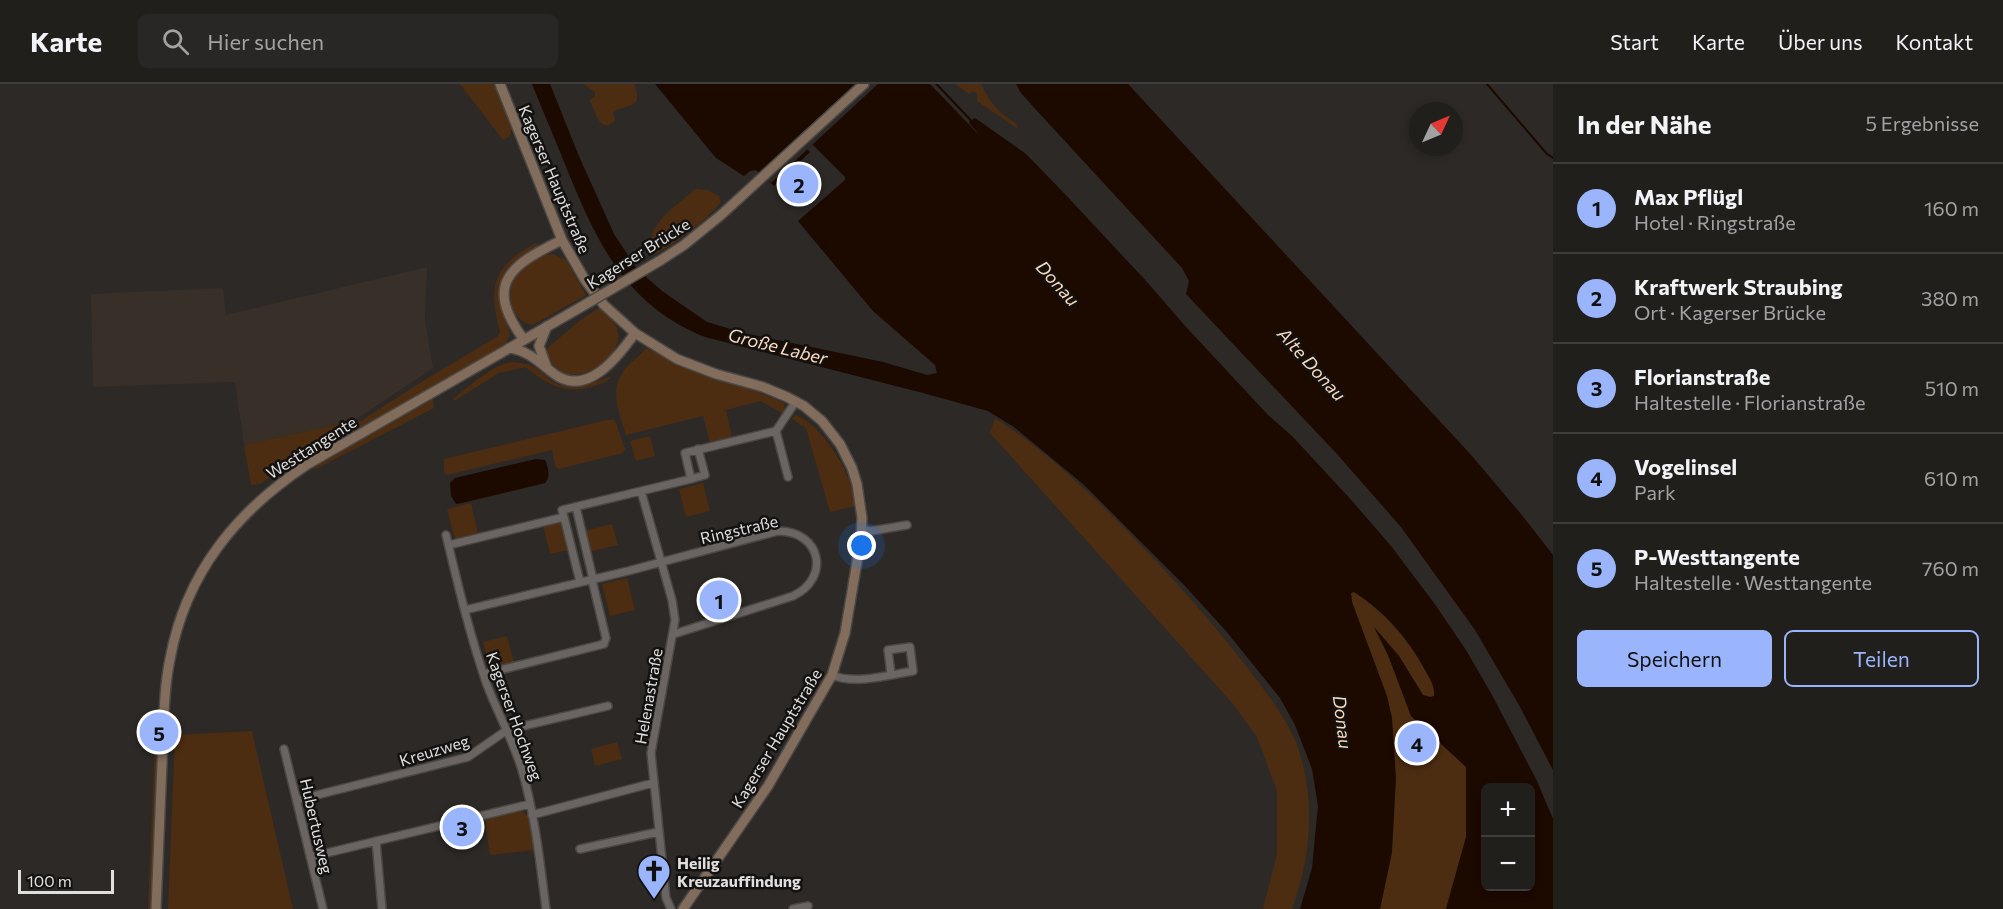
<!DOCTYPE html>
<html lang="de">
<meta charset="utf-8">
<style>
body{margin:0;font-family:Commissioner,sans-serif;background:#292725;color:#f1f3f6}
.controls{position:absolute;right:18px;bottom:18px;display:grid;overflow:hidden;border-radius:9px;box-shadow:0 3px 9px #0003}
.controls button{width:54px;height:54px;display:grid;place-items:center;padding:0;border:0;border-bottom:2px solid #3e3d3b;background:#211f1c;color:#f1f3f6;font:30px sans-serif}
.compass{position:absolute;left:1409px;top:18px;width:54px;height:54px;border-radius:50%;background:#211f1c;box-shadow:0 3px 9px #0003;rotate:46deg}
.scale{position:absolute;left:18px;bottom:15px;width:96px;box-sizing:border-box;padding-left:6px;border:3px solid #e1dfdd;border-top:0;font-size:16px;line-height:21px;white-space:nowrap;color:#e1dfdd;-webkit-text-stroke:4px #131211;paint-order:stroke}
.you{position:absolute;left:862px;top:462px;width:21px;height:21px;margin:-15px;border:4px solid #fff;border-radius:50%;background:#1a73e8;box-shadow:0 0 0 9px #1a73e833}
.badge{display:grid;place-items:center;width:39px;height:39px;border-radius:50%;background:#9bb5fd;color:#111;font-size:20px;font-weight:700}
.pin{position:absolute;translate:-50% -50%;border:3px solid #fff;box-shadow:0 2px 6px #0006}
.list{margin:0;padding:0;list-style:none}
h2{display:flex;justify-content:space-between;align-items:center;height:78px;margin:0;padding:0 24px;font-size:26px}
h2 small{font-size:20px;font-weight:400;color:#a2a2a3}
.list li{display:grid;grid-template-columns:39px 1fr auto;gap:18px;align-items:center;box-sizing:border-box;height:90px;padding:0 24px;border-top:2px solid #3e3d3b}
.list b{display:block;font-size:22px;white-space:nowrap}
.list p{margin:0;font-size:20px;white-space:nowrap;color:#a2a2a3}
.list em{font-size:20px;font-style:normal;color:#a2a2a3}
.actions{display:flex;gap:12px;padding:18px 24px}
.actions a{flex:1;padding:14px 0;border:2px solid #9bb5fd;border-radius:9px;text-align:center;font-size:21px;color:#9bb5fd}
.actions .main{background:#9bb5fd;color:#111}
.icon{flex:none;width:33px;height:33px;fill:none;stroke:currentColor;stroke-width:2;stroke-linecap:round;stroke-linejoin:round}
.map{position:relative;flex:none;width:1553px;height:825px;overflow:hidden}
header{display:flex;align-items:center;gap:36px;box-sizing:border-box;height:84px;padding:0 30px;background:#211f1c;border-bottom:2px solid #3e3d3b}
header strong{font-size:28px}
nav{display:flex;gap:33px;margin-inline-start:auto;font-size:21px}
.search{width:420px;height:54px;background:#292725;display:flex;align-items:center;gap:15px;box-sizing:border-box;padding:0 21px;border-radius:9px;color:#a2a2a3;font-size:22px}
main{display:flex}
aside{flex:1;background:#211f1c}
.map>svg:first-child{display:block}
</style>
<header>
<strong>Karte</strong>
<div class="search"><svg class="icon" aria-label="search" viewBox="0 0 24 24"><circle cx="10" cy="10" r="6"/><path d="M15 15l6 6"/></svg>Hier suchen</div>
<nav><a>Start</a><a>Karte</a><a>Über uns</a><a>Kontakt</a></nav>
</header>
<main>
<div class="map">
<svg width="1553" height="825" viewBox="0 0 1553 825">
<rect width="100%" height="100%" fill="#2c2926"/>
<!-- built -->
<path fill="#382f28" d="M427,183L425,236L433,284L343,344L340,340L244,361L235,298L93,303L91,210L223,204L226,231Z"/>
<!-- green -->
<path fill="#4c2d11" d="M460,0H495L512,43L510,52L503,56Z
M584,0H634C644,25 629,19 613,28L615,37L607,42C595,39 596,25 589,16L595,13V8Z
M955,0H981C991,20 998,28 1017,40L1018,45L977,17V10L972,7L969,10Z
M695,105L707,106L719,112L721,118C703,140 678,157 654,171C640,143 677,122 695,105Z
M536,159L538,162C513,177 493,197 502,228C505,236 509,243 510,251L505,261L319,369L317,365L423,297L498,252L500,248C488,202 492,182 536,159Z
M553,170L566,176L586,211L533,241C509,238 504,204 519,187C528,176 539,172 553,170Z
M599,224C605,230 614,236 617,245C629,275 560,319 546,265L582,235Z
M646,264L699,290L759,308L784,319L785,325L783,330L761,317L726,326L732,354L710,359L703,332L626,351C619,328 608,305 626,284C632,277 640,272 646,264Z
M511,278C517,279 525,279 530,281C546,288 551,303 572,303C586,304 600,295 612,292C606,299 600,300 591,303C564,311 545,299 525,283L499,289L454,317L453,315C468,303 492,281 511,278Z
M433,315L434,324L316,385L315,383Z
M795,331C816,337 842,375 848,394H850L855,422L830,428L806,344L792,335Z
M995,334C1042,364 1084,403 1123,443C1167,487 1209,534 1247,583C1266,609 1287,633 1298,664C1316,716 1311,774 1292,825H1263L1277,770V707L1257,653L1233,620L990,349Z
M607,336H615L625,365L623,369L559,385L556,384L552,366L447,391L444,388V375Z
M340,340L343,344L260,400L251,401L244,361Z
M650,352L655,372L636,377L630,357Z
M703,399L710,427L686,433L679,405Z
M471,419L478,449L455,455L447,425Z
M560,437L563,440L569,466L550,470L543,441Z
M612,440L618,461L589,468L584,447Z
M627,494L635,526L610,532L602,500Z
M1354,508C1384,528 1408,554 1425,586C1430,595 1435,602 1434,612L1430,613L1423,611L1399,572L1376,546L1388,571L1411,632L1466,683V753L1446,825H1380L1392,768V634L1386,612L1352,518L1351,509Z
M507,552L514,579L490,586L483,558Z
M252,647L293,825H168L175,651Z
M157,653L159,655L152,825H148L155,655Z
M617,658L622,675L595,682L591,665Z
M518,726C535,730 533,752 535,766L490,771L485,735Z"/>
<!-- water -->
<path fill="#1c0900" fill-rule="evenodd" d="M532,0H550L578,70L614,150L637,185L662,207L707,238L744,249L883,278L927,291L937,289L935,281L873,227L798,137L845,96V93L801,49L798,55L810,68L774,102L756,86L750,87L744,92L716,74L655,0H930L983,55L969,39L970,37L935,0H938L972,36L975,34L1026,70L1062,107L1147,198L1186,243L1269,332L1292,352L1353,418L1391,462L1434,519L1466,566L1492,611L1537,697L1553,735V825H1446L1466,753V683L1411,632L1388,571L1374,543L1399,572L1423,611L1430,613L1434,612C1435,602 1430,595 1425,586C1408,554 1384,527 1354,508L1351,509L1352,518L1387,612L1392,634L1396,694L1392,768L1380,825H1300L1312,784L1318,722L1312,685L1295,641L1280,614L1226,547L1184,501L1083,400L1014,343L988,327L923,309L705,253C628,222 599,163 569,90C557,60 544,30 532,0ZM1486,704H1530V802H1486Z
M1016,0H1128L1472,372L1521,430L1553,471V686L1519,621L1475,546L1401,443L1337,370L1186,210L1189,197L1182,184L1039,29L1021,9Z
M536,375L545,376C548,383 551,393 545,399L462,419L456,420L451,412L450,399L455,394Z"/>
<!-- pier -->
<path fill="#2c2926" d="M855,0H878L811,62L801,53L810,63L771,99L760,88Z"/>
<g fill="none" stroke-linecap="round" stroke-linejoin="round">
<!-- stream -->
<path stroke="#1c0900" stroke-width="2" d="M1487,0L1547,70L1553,74"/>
<!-- street casing -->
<g stroke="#4a4745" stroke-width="10">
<path id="street" d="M776,347L788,393
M691,395L705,391L698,365
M641,407L672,516L675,536L651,669L666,814L671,825
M576,423L593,495
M564,433L580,498
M862,445L871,447L907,441
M446,451C458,501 470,552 487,601C498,630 513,656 522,686C535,731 540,778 546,825
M449,461L564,433L562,426L691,395L685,369L776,347L796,317
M465,526L628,487L778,447C821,447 831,494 793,512L674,550
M484,590L604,560L606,554L592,496
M832,591C854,601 889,591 913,587L910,563L888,566L891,590
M284,665L323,825
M297,716L468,673L507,646L608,622
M532,731L653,699
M376,757L382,825
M580,765L658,748
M310,773L530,720
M793,825L808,822"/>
</g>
<!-- secondary casing -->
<g stroke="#4a4745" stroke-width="12">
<path id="secondary" d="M500,0L562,156L585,196L604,221L635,249L677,275L716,290L763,303L787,313L804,322L822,337L840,360L852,384L857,400L862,434L861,454L845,549L832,591L768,702L683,825
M661,176L684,161L721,131L864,0
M547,242L539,262L547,284
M524,256C483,200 510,181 562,156
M509,264C527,266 539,278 553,289C586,315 618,273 635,249
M156,825C158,776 160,728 162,679C164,644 163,609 170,575C186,488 237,427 308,380L581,223"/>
</g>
<!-- street -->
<use href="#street" stroke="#6a6562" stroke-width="7"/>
<!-- secondary -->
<use href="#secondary" stroke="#826c5b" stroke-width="9"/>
<!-- secondary-bridge casing -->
<g stroke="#4a4745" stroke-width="12" stroke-linecap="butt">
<path id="secondary-bridge" d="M581,223L661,176"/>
</g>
<!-- secondary-bridge -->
<use href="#secondary-bridge" stroke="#826c5b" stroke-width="9"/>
</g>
<!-- icons -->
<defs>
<g id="church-pin" transform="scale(1.725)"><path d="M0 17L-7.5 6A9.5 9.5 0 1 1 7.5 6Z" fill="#9bb5fd" stroke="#131211"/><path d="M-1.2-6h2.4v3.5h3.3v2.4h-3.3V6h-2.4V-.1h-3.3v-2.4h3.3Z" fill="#111"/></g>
</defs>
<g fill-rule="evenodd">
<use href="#church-pin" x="654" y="787"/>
</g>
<g text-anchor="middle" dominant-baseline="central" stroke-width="5" stroke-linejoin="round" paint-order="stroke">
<!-- street labels -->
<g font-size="16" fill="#e1dfdd" stroke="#131211">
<text transform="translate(555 95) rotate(67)">Kagerser Hauptstraße</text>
<text transform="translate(638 169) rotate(-32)">Kagerser Brücke</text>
<text transform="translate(311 363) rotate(-32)">Westtangente</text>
<text transform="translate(739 445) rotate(-13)">Ringstraße</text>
<text transform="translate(648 612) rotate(-80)">Helenastraße</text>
<text transform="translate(515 632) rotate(70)">Kagerser Hochweg</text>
<text transform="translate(776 654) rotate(-59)">Kagerser Hauptstraße</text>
<text transform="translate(434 666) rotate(-17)">Kreuzweg</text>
<text transform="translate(317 742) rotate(77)">Hubertusweg</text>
</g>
<!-- poi labels -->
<g font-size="16" font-weight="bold" fill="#e1dfdd" stroke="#131211" text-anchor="start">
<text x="677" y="778">Heilig<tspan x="677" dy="18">Kreuzauffindung</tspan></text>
</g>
<!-- water labels -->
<g font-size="18" font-style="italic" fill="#fdd9be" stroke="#131211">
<text transform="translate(1058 199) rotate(48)">Donau</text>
<text transform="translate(778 262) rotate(14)">Große Laber</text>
<text transform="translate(1312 280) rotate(48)">Alte Donau</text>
<text transform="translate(1343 638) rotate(83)">Donau</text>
</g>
</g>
</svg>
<div class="controls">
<button>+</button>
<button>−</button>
</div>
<svg class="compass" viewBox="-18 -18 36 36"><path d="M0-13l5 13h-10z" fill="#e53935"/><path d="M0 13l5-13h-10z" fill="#a2a2a3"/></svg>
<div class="scale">100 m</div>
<div class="you"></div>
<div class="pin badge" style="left:719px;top:516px">1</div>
<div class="pin badge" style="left:799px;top:100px">2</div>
<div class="pin badge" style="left:462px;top:743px">3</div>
<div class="pin badge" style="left:1417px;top:659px">4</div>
<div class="pin badge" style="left:159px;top:648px">5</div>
</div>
<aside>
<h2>In der Nähe<small>5 Ergebnisse</small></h2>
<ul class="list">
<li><span class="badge">1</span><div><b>Max Pflügl</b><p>Hotel · Ringstraße</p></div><em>160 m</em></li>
<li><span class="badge">2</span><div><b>Kraftwerk Straubing</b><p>Ort · Kagerser Brücke</p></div><em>380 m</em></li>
<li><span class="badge">3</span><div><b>Florianstraße</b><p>Haltestelle · Florianstraße</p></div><em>510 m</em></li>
<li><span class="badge">4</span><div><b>Vogelinsel</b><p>Park</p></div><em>610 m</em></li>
<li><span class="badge">5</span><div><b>P-Westtangente</b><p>Haltestelle · Westtangente</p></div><em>760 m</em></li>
</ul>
<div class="actions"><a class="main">Speichern</a><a>Teilen</a></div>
</aside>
</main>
